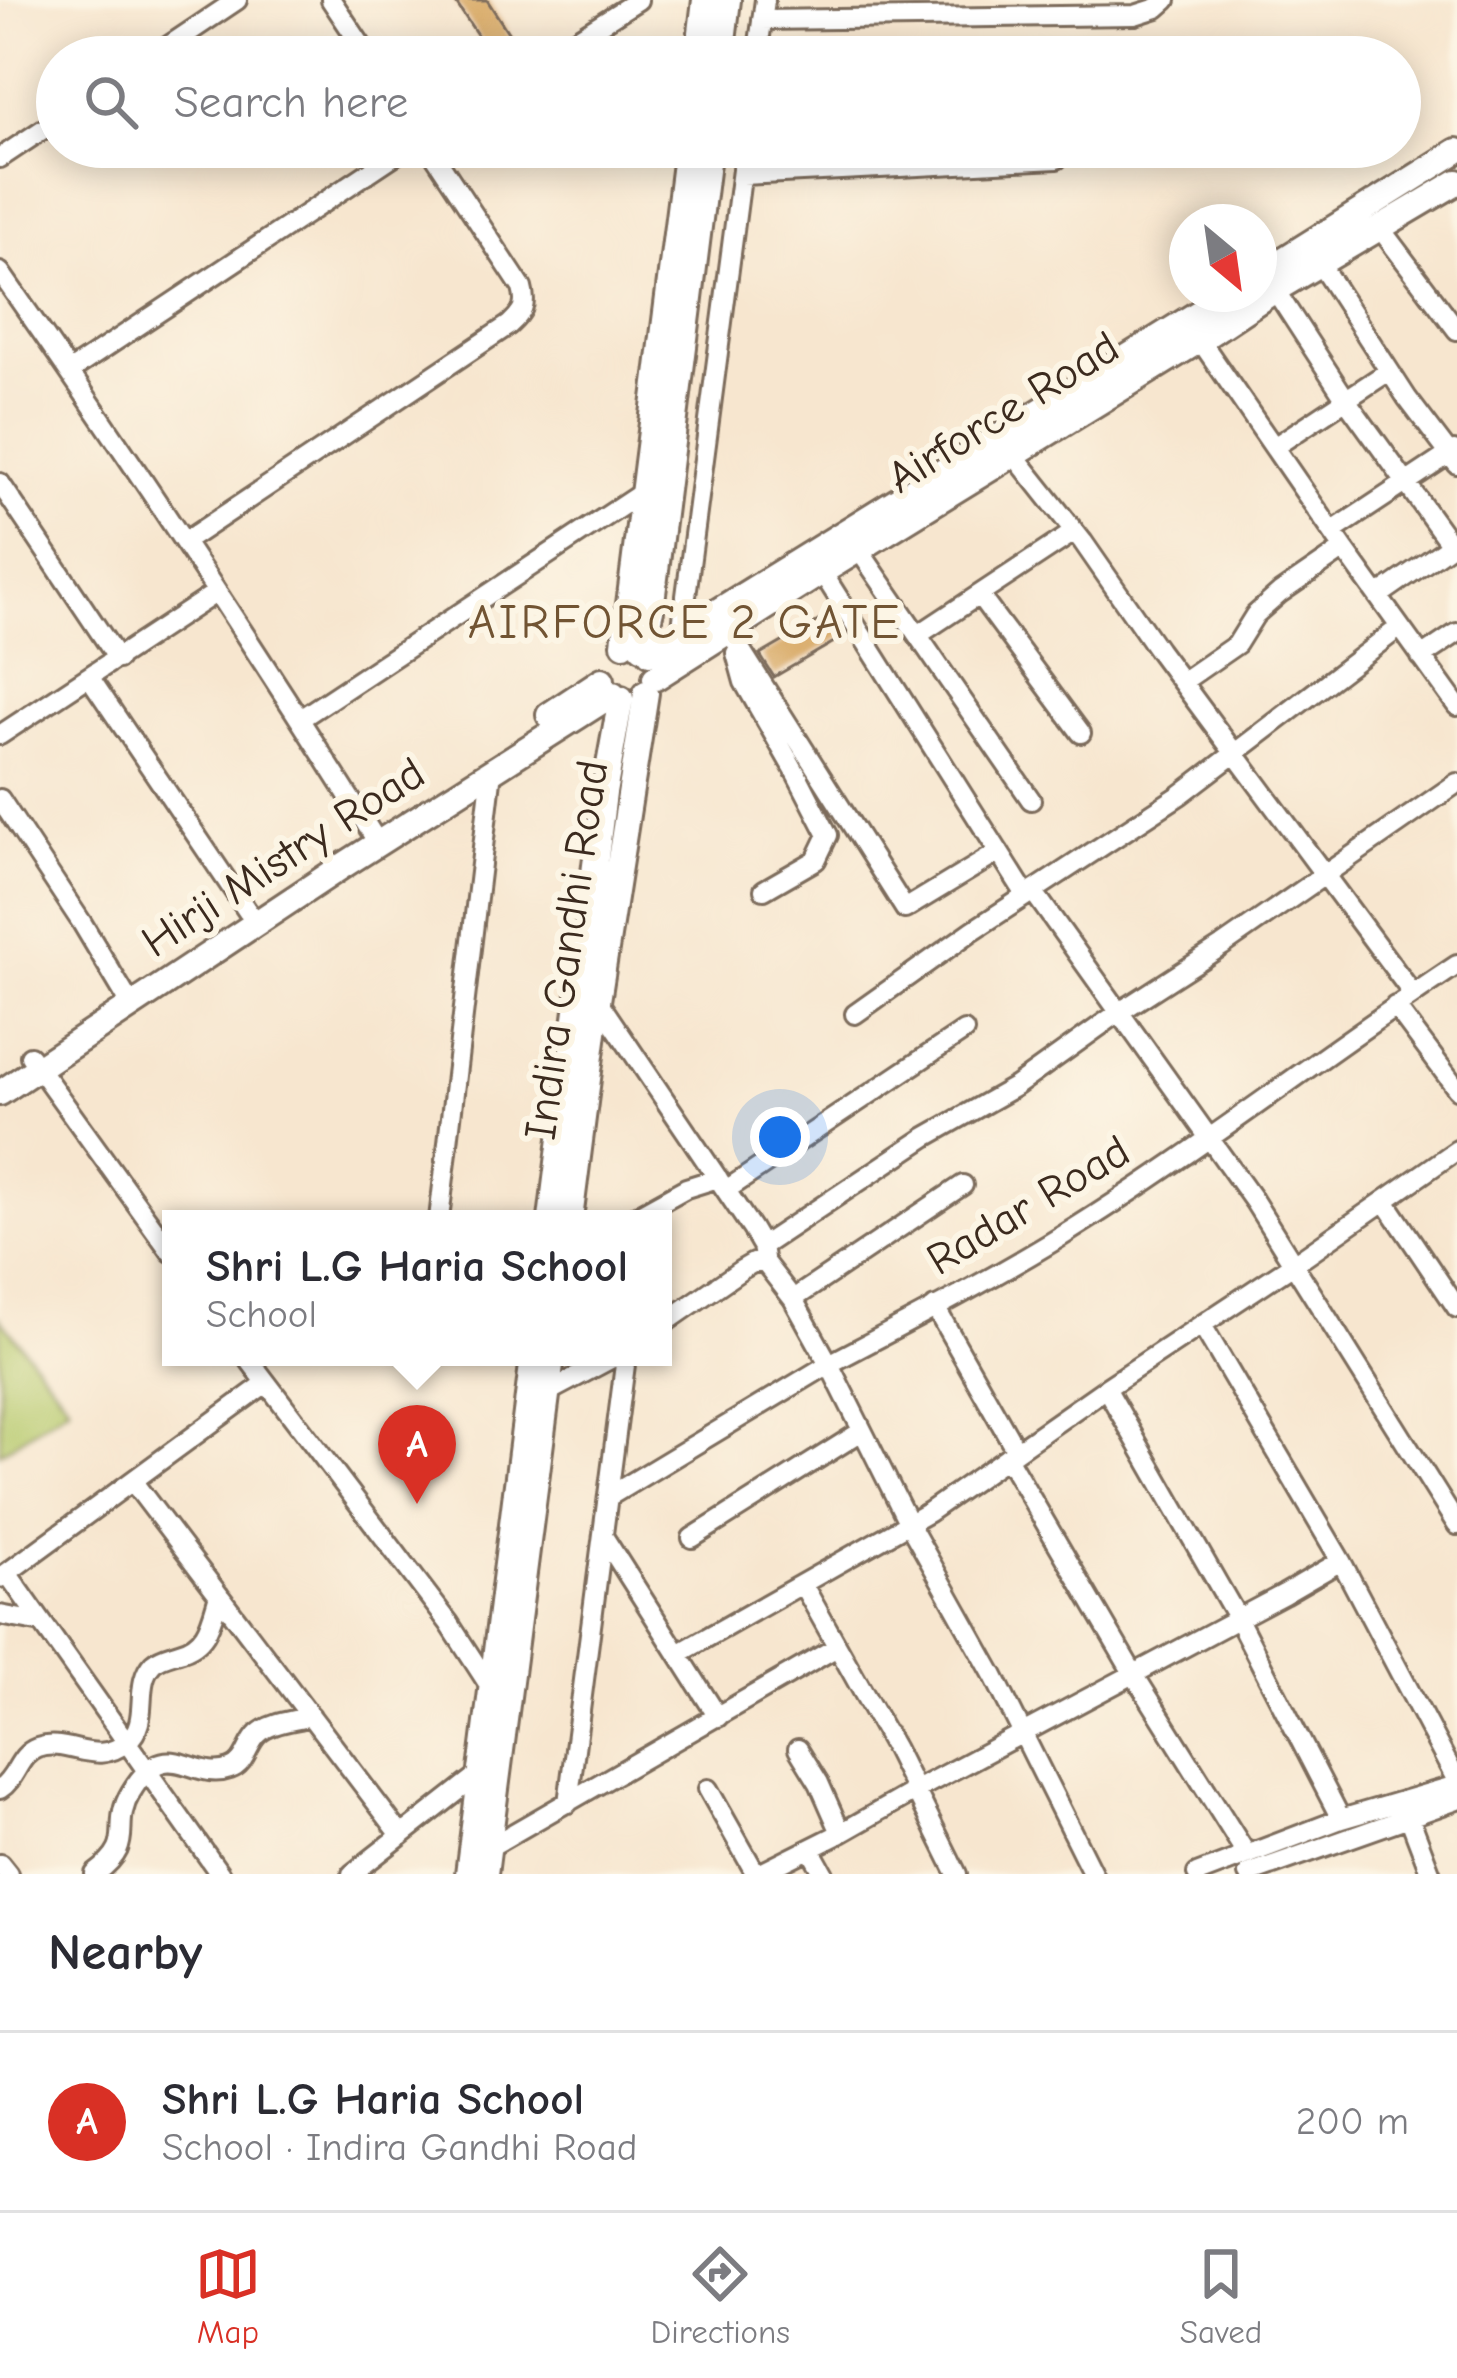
<!DOCTYPE html>
<meta charset="utf-8">
<style>
body{margin:0;font-family:"Comic Neue",sans-serif;background:#f2f2f3;color:#2b2b33}
.compass{position:absolute;left:1169px;top:204px;width:108px;height:108px;border-radius:50%;background:#fff;box-shadow:0 6px 30px #0003;rotate:151deg}
.you{position:absolute;left:780px;top:1137px;width:42px;height:42px;margin:-30px;border:9px solid #fff;border-radius:50%;background:#1a73e8;box-shadow:0 0 0 18px #1a73e833}
.badge{display:grid;place-items:center;width:78px;height:78px;border-radius:50%;background:#d93025;color:#fff;font-size:39px;font-weight:700}
.pin{position:absolute;translate:-50% -99px;filter:drop-shadow(0 3px 6px #0008)}
.pin::after{content:'';position:absolute;top:63px;width:42px;height:36px;background:inherit;clip-path:polygon(0 0,100% 0,50% 100%)}
.popup{position:absolute;left:162px;top:1210px;width:510px;height:156px;box-sizing:border-box;display:grid;place-content:center;border-radius:0px;background:#fff;filter:drop-shadow(0 3px 9px #0005);font-size:39px;white-space:nowrap;color:#7c7c81}
.popup b{font-size:45px;color:#2b2b33}
.popup::after{content:'';position:absolute;left:50%;top:100%;margin-left:-24px;border:24px solid transparent;border-top-color:#fff}
.list{margin:0;padding:0;list-style:none}
h2{display:flex;justify-content:space-between;align-items:center;height:156px;margin:0;padding:0 48px;font-size:51px}
h2 small{font-size:39px;font-weight:400;color:#7c7c81}
.list li{display:grid;grid-template-columns:78px 1fr auto;gap:36px;align-items:center;box-sizing:border-box;height:180px;padding:0 48px;border-top:3px solid #e1e1e2}
.list b{display:block;font-size:45px;white-space:nowrap}
.list p{margin:0;font-size:39px;white-space:nowrap;color:#7c7c81}
.list em{font-size:39px;font-style:normal;color:#7c7c81}
.icon{flex:none;width:66px;height:66px;fill:none;stroke:currentColor;stroke-width:2;stroke-linecap:round;stroke-linejoin:round}
.map{position:relative;flex:none;width:1457px;height:1874px;overflow:hidden}
.search{position:absolute;background:#fff;box-shadow:0 6px 30px #0003;left:36px;right:36px;top:36px;height:132px;display:flex;align-items:center;gap:30px;box-sizing:border-box;padding:0 42px;border-radius:66px;color:#7c7c81;font-size:45px}
.sheet{height:336px;background:#fff}
nav{display:flex;justify-content:space-around;align-items:center;box-sizing:border-box;height:168px;border-top:3px solid #e1e1e2;background:#fff;font-size:33px;color:#7c7c81}
nav a{display:grid;justify-items:center;gap:6px}
nav .on{color:#d93025}
.map>svg:first-child{display:block}
</style>
<div class="map">
<svg width="1457" height="1874" viewBox="0 0 1457 1874">
<rect width="100%" height="100%" fill="#fcf5e5"/>
<filter id="ink" filterUnits="userSpaceOnUse"><feTurbulence type="fractalNoise" baseFrequency=".00833" numOctaves="2"/><feDisplacementMap in="SourceGraphic" scale="24" xChannelSelector="R" yChannelSelector="G"/><feConvolveMatrix kernelMatrix="1 2 1 2 8 2 1 2 1" color-interpolation-filters="sRGB"/></filter>
<filter id="wash" filterUnits="userSpaceOnUse"><feTurbulence type="fractalNoise" baseFrequency=".004" numOctaves="4" result="noise"/><feDisplacementMap in="SourceGraphic" scale="48" xChannelSelector="R" yChannelSelector="G"/><feGaussianBlur stdDeviation="2.7" result="paint"/><feColorMatrix in="noise" values="0 0 0 0 0 0 0 0 0 0 0 0 0 0 0 0 0 1.4 0 .05"/><feComposite in="paint" operator="in"/></filter>
<g filter="url(#wash)">
<rect width="100%" height="100%" fill="#f7e6cf"/>
<!-- green -->
<path fill="#b6c96c" stroke="#787a45" stroke-width="3" d="M0,1318L69,1406L0,1453Z"/>
<g id="blocks">
<!-- building -->
<path fill="#d4a159" d="M454,0H487L520,51L510,57H492Z
M832,613L846,635L774,677L760,655Z"/>
</g>
</g>
<g filter="url(#ink)">
<use href="#blocks" fill-opacity="0" stroke="#7d6c5c" stroke-width="3"/>
<g fill="none" stroke-linecap="round" stroke-linejoin="round">
<!-- minor casing -->
<g stroke="#7d6c5c" stroke-width="24">
<path id="minor" d="M331,0L369,57
M762,20L1135,15L1157,8L1166,0
M152,57L237,0
M548,57L638,0
M757,57L765,0
M0,158L57,120
M742,175L1057,159
M1380,228L1457,330
M1320,264L1407,398L1457,464
M0,272C131,459 257,650 378,843
M1275,290L1347,401L1451,545
M1200,340L1344,549L1457,706
M70,371L407,147
M1274,447L1389,371
M1014,455L1083,542L1158,650L1413,994
M0,483L118,659
M1333,531L1454,451
M184,542L509,325C523,312 527,306 522,288L429,147
M859,550L1031,800
M822,572L1026,895
M979,595L1081,733
M1378,596L1457,541
M729,631L905,909L999,852
M681,634L745,147
M918,635L1074,532
M736,653L744,682L797,775L828,835L816,860L764,890
M1421,657L1457,633
M90,678L248,912
M1182,682L1237,644L1255,615L1280,593L1344,549
M300,719L643,492
M0,735L217,592
M0,799L82,923L131,1005
M1033,891L1254,1201L1457,1525
M598,1001L752,1229L762,1246L764,1258
M1395,1006L1457,1089
M855,1014L972,931L1180,795L1400,627
M30,1056L171,1252
M726,1190L964,1031
M1385,1201L1457,1308
M439,1219L492,771
M630,1219L686,1188L718,1178
M762,1246L926,1137L1016,1086L1118,1013L1222,946L1457,783
M793,1299L963,1185
M935,1307L1016,1450
M663,1324L741,1270L753,1263H765L793,1299L829,1364C907,1323 987,1282 1062,1236C1198,1152 1324,1053 1457,965
M1202,1325L1341,1561L1457,1781
M247,1357L449,1623L491,1688
M1106,1388L1237,1617L1341,1819
M548,1392L614,1357
M1007,1457L1133,1673L1247,1855
M133,1482L401,1835
M608,1497L829,1364L909,1524L994,1676L1093,1874
M603,1536L718,1717
M692,1538L862,1431
M7,1573L220,1874
M0,1578L266,1383
M803,1585L895,1749L957,1874
M0,1615L42,1623
M678,1654L929,1512L1106,1388L1292,1265L1457,1150
M798,1749L819,1783L841,1833
M0,1789C17,1778 18,1755 37,1748C69,1737 95,1768 127,1742C152,1721 132,1685 153,1663C160,1657 170,1655 179,1652C208,1645 211,1621 219,1595
M708,1789L756,1874
M568,1803L626,1357
M1405,1806L1431,1874
M488,1848L837,1647
M810,1849L824,1874
M0,1864L8,1874
M95,1874C139,1842 109,1829 131,1792C167,1731 192,1783 230,1769C246,1764 247,1744 258,1734C271,1722 295,1721 311,1716
M352,1874L481,1773
M759,1874L841,1833L927,1784L1284,1594L1341,1561
M1197,1874L1341,1819L1457,1785
M1248,1874L1457,1800"/>
</g>
<!-- major casing -->
<g stroke="#7d6c5c" stroke-width="30">
<path id="major" d="M698,57L705,0
M721,57L728,0
M1259,275L1457,151
M624,644L687,147
M642,647L651,610L709,147
M650,653L1229,294
M655,678L822,572L1200,340L1275,290L1457,182
M549,715L602,680
M0,1093L341,867L613,694
M551,1219L604,793L621,698
M570,1219L598,1001L646,693
M468,1874L533,1357
M485,1874L552,1357"/>
</g>
<!-- minor -->
<use href="#minor" stroke="#fff" stroke-width="18"/>
<!-- major -->
<use href="#major" stroke="#fff" stroke-width="24"/>
</g>
</g>
<g text-anchor="middle" dominant-baseline="central" stroke-width="12" stroke-linejoin="round" paint-order="stroke">
<!-- street labels -->
<g font-size="45" fill="#3b2a1e" stroke="#fcf5e5">
<text transform="translate(1003 412) rotate(-32)">Airforce Road</text>
<text transform="translate(283 857) rotate(-33)">Hirji Mistry Road</text>
<text transform="translate(566 950) rotate(-82)">Indira Gandhi Road</text>
<text transform="translate(1028 1205) rotate(-31)">Radar Road</text>
</g>
<!-- neighbourhood labels -->
<g font-size="48" letter-spacing="3" fill="#715433" stroke="#fcf5e5">
<text x="685" y="622">AIRFORCE 2 GATE</text>
</g>
</g>
</svg>
<svg class="compass" viewBox="-18 -18 36 36"><path d="M0-13l5 13h-10z" fill="#e53935"/><path d="M0 13l5-13h-10z" fill="#7c7c81"/></svg>
<div class="you"></div>
<div class="pin badge" style="left:417px;top:1504px">A</div>
<div class="popup"><b>Shri L.G Haria School</b>School</div>
<div class="search"><svg class="icon" aria-label="search" viewBox="0 0 24 24"><circle cx="10" cy="10" r="6"/><path d="M15 15l6 6"/></svg>Search here</div>
</div>
<section class="sheet">
<h2>Nearby<small></small></h2>
<ul class="list">
<li><span class="badge">A</span><div><b>Shri L.G Haria School</b><p>School · Indira Gandhi Road</p></div><em>200 m</em></li>
</ul>
</section>
<nav>
<a class="on"><svg class="icon" aria-label="map" viewBox="0 0 24 24"><path d="M3 6l6-2 6 2 6-2v14l-6 2-6-2-6 2zM9 4v14M15 6v14"/></svg>Map</a>
<a><svg class="icon" aria-label="directions" viewBox="0 0 24 24"><path d="M12 3l9 9-9 9-9-9zM9 14v-3h6M13 9l2 2-2 2"/></svg>Directions</a>
<a><svg class="icon" aria-label="saved" viewBox="0 0 24 24"><path d="M7 4h10v16l-5-4-5 4z"/></svg>Saved</a>
</nav>
